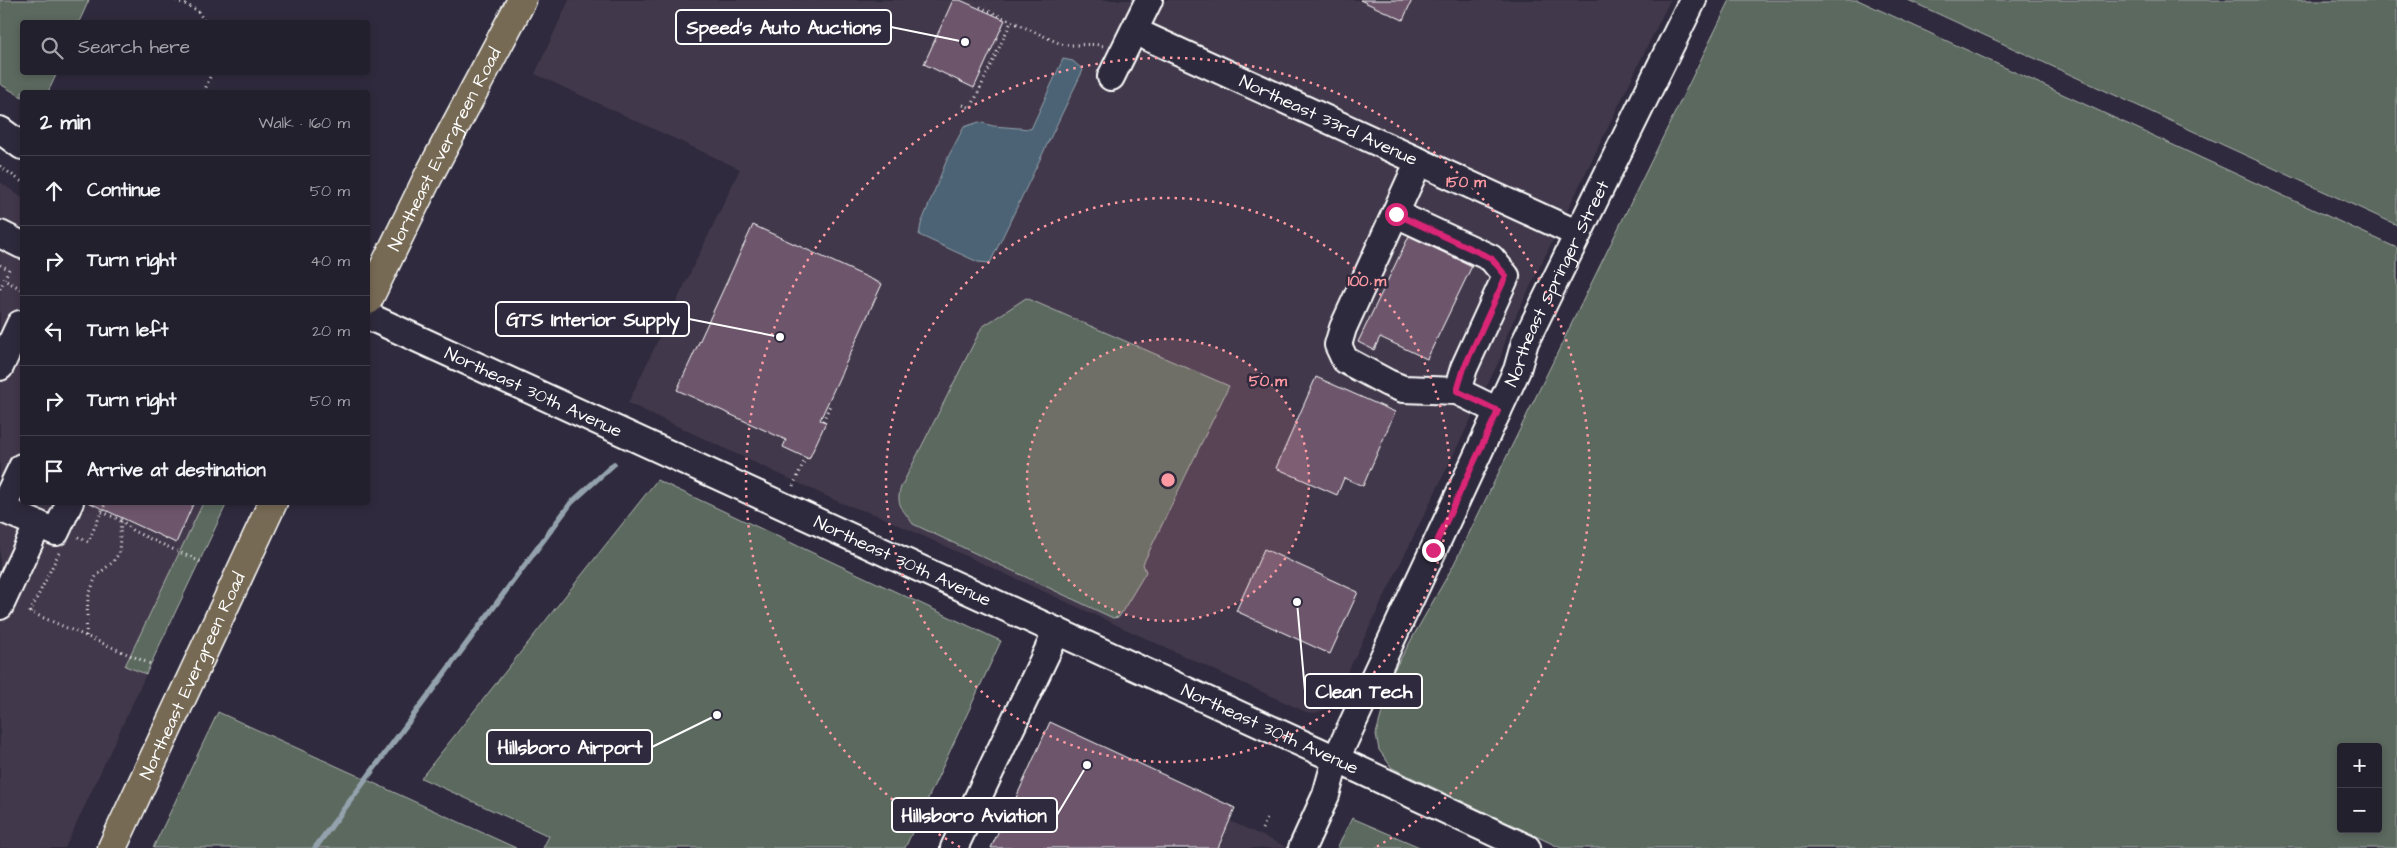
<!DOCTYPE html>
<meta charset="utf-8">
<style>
body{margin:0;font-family:"Architects Daughter",sans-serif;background:#2b2836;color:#f1f3f6}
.controls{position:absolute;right:15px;bottom:15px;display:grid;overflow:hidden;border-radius:5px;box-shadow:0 2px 8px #0003}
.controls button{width:45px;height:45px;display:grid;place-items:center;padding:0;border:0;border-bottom:1px solid #403e4a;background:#23202e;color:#f1f3f6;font:25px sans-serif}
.stop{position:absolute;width:15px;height:15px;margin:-11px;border:4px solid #db2777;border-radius:50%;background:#fff}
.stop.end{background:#db2777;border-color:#fff;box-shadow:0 1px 5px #0008}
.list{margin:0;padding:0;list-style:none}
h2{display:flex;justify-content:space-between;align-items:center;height:65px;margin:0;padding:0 20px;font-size:21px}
h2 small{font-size:16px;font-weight:400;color:#a3a3aa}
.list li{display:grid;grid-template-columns:32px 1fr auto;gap:15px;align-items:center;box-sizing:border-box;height:70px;padding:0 20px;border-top:1px solid #403e4a}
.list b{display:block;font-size:19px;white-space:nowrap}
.list em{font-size:16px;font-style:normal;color:#a3a3aa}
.icon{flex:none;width:28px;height:28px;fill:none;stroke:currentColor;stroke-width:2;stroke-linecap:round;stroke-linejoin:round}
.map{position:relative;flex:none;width:2397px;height:848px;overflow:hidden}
.search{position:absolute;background:#23202e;box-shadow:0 2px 8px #0003;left:20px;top:20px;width:350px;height:55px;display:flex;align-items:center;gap:12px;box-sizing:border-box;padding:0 18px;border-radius:5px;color:#a3a3aa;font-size:19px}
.panel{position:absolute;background:#23202e;box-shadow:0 2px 8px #0003;left:20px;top:90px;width:350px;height:415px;border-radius:5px}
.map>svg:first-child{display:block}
</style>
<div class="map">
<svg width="2397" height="848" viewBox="0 0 2397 848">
<rect width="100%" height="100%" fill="#2f2a3d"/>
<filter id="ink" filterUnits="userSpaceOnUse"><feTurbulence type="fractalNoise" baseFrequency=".02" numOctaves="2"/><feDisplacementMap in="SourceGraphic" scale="10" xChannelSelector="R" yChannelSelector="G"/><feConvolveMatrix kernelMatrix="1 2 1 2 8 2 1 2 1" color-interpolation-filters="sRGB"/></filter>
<g filter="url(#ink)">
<!-- built -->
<path fill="#42384b" d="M569,0H1670L1508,332L1500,359L1334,700L1327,709L1315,713L1306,712L877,515L841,503L628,403L740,169L535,74Z
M0,182L22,198V502L226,503L65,848H0Z
M1230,821L1289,848H1218Z"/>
<!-- green -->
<path fill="#5b695f" stroke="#adb4af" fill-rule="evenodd" d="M0,0H89L79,22H22V72L57,73L48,92H22V97L0,84Z
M1730,0H1858L2397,248V848H1561L1392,768L1379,750L1376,734L1393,672L1453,566ZM2341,747H2378V829H2341Z
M1908,0H2397V225Z
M1026,298L1229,386L1143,564L1146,572L1119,617L1113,618L913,524C903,509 895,505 901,487L982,327Z
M657,480L1001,641L905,848H543L549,836L421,778Z
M203,503H227L146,674L125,666Z
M218,712L516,848H153Z
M1352,818L1422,848H1337Z"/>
<!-- water -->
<path fill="#4b6474" stroke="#93a2ac" d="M1063,59L1073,61L1083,70L990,263L978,262L919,235L921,224L948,157L964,127L979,122L993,126L1031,129Z"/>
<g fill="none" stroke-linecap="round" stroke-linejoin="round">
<!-- stream -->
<path stroke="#93a2ac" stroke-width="5.5" d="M315,848L571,503L614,464"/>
</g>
<!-- building -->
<path fill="#6d576c" stroke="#fff" d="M953,0H960L1005,20L974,88L924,64Z
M1360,0H1412L1403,20Z
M753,225L882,284L820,420L826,422L809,459L783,447L786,440L677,390Z
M1409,236L1472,266L1427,359L1380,337L1374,350L1358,342Z
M1316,377L1395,412L1363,486L1344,478L1337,495L1276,468Z
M88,502H194L176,543Z
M1264,549L1358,592L1330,654L1236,611Z
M1050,722L1235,808L1218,848H991L999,830L1001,831Z"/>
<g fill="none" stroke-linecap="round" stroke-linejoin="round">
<!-- minor casing -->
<g stroke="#fff" stroke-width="30">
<g id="minor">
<path id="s1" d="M1134,31L1578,234"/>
<path d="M1111,77L1149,0"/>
<path d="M0,130L22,146"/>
<path d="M1419,161L1343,328L1338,345L1345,360L1388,383L1403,389L1457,391L1498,411"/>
<path d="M1396,214L1491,258L1506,276L1464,368L1457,391"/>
<path d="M0,234L22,245"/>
<path id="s2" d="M368,316L1336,759L1527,848"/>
<path d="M0,367L20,324"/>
<path d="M0,508L2,509L22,467"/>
<path d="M2,509L56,532L70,502"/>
<path d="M0,606L38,524"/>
<path d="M954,848L1057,631"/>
<path id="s3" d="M1302,848L1326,795L1336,759L1517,370L1525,342L1693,0"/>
</g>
</g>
<!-- major casing -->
<g stroke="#fff" stroke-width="31">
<g id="major">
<path id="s4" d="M368,300L428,177L522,0"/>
<path id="s5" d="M112,848L273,502"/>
</g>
</g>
<!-- path -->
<path stroke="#fff" stroke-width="3" stroke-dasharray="1 4" stroke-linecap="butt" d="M176,0L197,10L205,22
M980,7L1061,44C1075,47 1089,42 1103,46
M204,92L212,72
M963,105L971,108L1011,22
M0,166L22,182
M0,265L9,269L4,280L22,289
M0,289L4,280
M823,421L831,403
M793,486L806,457
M102,512L121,520L133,531L201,562
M78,537L88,542L106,502
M59,553L30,612L153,665
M86,636L88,598L96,576L113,562L119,553L121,520
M1262,829L1268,816"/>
<!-- minor -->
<use href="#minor" stroke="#2f2a3d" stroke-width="26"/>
<!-- major -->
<use href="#major" stroke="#776a54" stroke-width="28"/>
</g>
</g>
<g fill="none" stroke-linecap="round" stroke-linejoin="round" filter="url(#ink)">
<!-- route -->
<path stroke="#db2777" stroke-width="6" d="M1396,214L1491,258L1506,276L1464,368L1457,391L1498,411L1433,550"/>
</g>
<!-- distance rings -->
<circle cx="1168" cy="480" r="141" fill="#ff9aa2" fill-opacity=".12"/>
<g fill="none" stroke="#ff9aa2" stroke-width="2.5" stroke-dasharray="2.5 5">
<circle cx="1168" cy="480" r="141"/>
<circle cx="1168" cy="480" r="282"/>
<path d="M960 847A422 422 0 1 1 1376 847"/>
</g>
<g text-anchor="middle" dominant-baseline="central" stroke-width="5" stroke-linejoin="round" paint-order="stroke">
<!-- street labels -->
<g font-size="18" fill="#fff" stroke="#2f2a3d">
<text stroke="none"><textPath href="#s1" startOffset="214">Northeast 33rd Avenue</textPath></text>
<text stroke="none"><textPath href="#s4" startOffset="169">Northeast Evergreen Road</textPath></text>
<text stroke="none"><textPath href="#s3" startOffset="620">Northeast Springer Street</textPath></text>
<text stroke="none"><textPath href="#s2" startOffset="182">Northeast 30th Avenue</textPath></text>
<text stroke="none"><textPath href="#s2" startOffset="588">Northeast 30th Avenue</textPath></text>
<text stroke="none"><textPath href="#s5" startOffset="190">Northeast Evergreen Road</textPath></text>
<text stroke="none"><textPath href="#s2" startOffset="992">Northeast 30th Avenue</textPath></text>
</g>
</g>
<circle cx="1168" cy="480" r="8" fill="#ff9aa2" stroke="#2f2a3d" stroke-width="2.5"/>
<g font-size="15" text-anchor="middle" font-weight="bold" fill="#ff9aa2" stroke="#2f2a3d" stroke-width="5" stroke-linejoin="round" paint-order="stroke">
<text x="1466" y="187">150 m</text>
<text x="1367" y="286">100 m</text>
<text x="1268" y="386">50 m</text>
</g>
<!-- callouts -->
<path fill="none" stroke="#fff" stroke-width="2" d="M965 42L891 27M780 337L689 319M1297 602L1305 691M717 715L652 747M1087 765L1057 815"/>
<g fill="#fff" stroke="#2f2a3d" stroke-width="2">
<circle cx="965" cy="42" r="5"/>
<circle cx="780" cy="337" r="5"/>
<circle cx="1297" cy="602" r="5"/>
<circle cx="717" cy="715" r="5"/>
<circle cx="1087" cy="765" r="5"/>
</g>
<g fill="#2f2a3d" stroke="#fff" stroke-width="2">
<rect x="676" y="10" width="215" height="34" rx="5"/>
<rect x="496" y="302" width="193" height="34" rx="5"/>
<rect x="1305" y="674" width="117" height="34" rx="5"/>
<rect x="487" y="730" width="165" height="34" rx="5"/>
<rect x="892" y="798" width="165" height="34" rx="5"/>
</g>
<g font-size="19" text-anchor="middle" font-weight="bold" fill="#fff">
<text x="784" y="34">Speed's Auto Auctions</text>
<text x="593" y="326">GTS Interior Supply</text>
<text x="1364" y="698">Clean Tech</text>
<text x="570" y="754">Hillsboro Airport</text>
<text x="974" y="822">Hillsboro Aviation</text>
</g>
</svg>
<div class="controls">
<button>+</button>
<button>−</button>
</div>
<div class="stop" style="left:1396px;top:214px"></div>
<div class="stop end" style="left:1433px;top:550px"></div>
<div class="search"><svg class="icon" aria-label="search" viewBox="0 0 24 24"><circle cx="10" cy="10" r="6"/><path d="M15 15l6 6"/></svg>Search here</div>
<section class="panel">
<h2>2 min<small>Walk · 160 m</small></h2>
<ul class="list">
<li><svg class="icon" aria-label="ahead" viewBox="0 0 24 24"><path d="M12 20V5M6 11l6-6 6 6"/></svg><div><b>Continue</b></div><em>50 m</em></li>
<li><svg class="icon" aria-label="right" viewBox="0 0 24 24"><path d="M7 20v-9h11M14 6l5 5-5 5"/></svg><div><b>Turn right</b></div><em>40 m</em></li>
<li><svg class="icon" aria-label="left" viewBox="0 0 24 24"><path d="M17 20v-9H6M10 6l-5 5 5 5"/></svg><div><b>Turn left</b></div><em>20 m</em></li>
<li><svg class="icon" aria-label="right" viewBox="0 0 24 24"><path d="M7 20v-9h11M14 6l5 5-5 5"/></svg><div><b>Turn right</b></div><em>50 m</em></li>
<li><svg class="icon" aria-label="arrive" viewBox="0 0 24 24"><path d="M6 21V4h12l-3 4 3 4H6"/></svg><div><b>Arrive at destination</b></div></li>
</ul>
</section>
</div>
